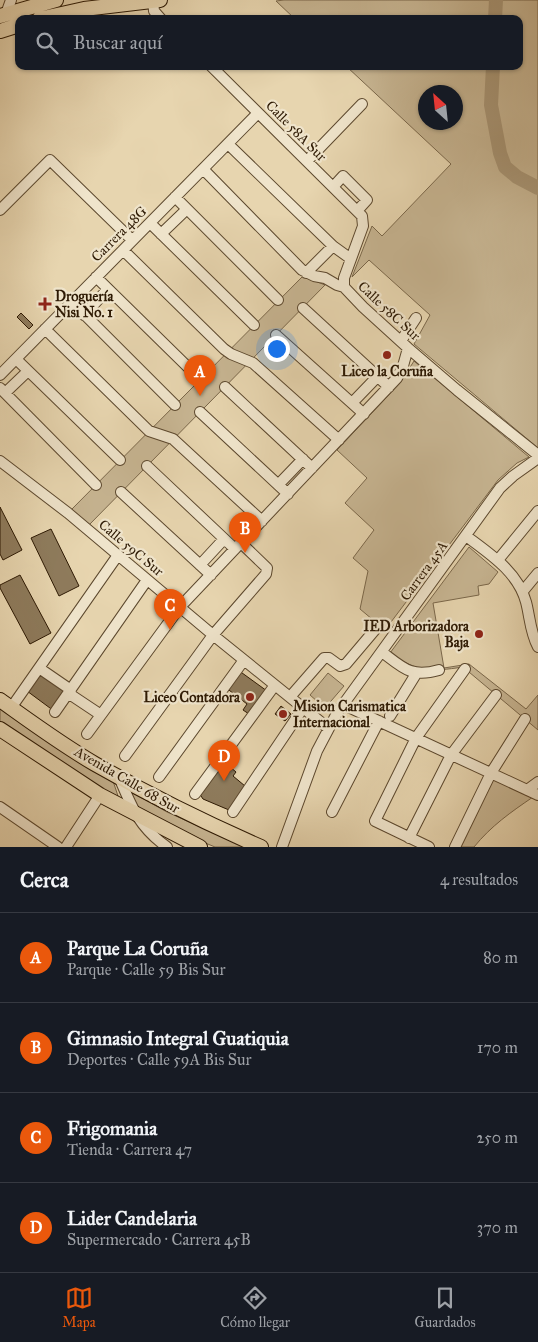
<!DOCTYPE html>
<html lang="es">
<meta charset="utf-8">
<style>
body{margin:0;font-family:"IM FELL Great Primer",serif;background:#20242c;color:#f1f3f6}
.compass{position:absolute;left:418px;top:85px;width:45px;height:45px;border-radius:50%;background:#171b24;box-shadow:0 1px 4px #0004;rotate:333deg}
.you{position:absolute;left:276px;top:348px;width:18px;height:18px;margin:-12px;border:4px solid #fff;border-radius:50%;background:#1a73e8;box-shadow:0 0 0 8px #1a73e833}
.badge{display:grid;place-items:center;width:32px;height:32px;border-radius:50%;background:#ea580c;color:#fff;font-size:16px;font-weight:700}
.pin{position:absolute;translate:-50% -41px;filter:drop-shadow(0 1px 2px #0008)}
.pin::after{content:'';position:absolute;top:26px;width:18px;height:15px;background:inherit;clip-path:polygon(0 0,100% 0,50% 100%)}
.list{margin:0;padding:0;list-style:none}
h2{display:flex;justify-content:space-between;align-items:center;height:65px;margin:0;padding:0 20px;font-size:21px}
h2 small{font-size:16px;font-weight:400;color:#9ea1a6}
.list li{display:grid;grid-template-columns:32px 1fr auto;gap:15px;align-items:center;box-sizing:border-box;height:90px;padding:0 20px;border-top:1px solid #363941}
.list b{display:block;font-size:19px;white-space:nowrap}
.list p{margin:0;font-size:16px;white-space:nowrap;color:#9ea1a6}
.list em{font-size:16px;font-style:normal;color:#9ea1a6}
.icon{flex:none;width:28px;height:28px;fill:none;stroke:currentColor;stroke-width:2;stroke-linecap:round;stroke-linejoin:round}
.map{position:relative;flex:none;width:538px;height:847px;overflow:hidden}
.search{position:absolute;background:#171b24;box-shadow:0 1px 4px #0004;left:15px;right:15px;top:15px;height:55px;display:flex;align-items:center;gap:12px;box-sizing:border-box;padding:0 18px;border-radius:10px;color:#9ea1a6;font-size:19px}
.sheet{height:425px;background:#171b24}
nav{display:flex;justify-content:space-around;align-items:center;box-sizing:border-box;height:70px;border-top:1px solid #363941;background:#171b24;font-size:14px;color:#9ea1a6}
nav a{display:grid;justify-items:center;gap:2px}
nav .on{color:#ea580c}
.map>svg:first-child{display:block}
</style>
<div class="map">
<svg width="538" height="847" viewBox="0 0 538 847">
<rect width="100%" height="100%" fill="#e7d5af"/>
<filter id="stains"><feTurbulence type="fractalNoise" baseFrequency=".004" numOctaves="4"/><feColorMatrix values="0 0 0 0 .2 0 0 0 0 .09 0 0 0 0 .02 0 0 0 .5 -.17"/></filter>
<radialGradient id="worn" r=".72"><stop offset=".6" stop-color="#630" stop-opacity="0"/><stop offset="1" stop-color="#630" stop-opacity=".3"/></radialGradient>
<!-- green -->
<path fill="#c7b592" stroke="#7a674a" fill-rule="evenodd" d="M284,0H538V448L414,344L430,315L369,260L352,277L372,226L382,236L451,164L346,66H519V19H295L276,1ZM426,92H456V122H426Z
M303,276L325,285L89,525L71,510Z
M414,361L529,457L517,463L498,480L385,630L360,609L368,571L353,558L374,530L345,503L367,478L337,450L400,383Z
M469,547L498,572L489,584L478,586L479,595L433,603L444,668L469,664L526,709L538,695V730L463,667C430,672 417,672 390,653Z
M328,673L344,686L325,708L310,695Z
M0,708L113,781L119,799L54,759L0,722Z
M486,776L533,797C511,812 491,826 474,847H451Z
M131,792L167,812L245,847H215L203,842L139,810Z"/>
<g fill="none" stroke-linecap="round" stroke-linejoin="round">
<!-- river -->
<path stroke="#a89575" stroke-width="14" d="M495,19L496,0
M493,66L491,105L500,153L505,167L517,177L538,188"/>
</g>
<!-- building -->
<path fill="#8e7b5c" stroke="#2d1903" d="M21,313L33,325L29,329L17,317Z
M0,507L22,550L3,560L0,554Z
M51,529L79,586L59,596L31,538Z
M20,575L51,633L30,644L0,588V585Z
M238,670L267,691L249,714L243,710L247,704L225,687Z
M41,672L68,692L54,711L27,691Z
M281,706L291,714L285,721L275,714Z
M223,761L236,772L233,776L245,786L229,810L203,799L199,793Z"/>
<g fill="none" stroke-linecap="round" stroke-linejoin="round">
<!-- minor casing -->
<g stroke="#5c482e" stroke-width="12">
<path id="minor" d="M153,1L154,11L161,19
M6,14L11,0
M211,66L362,216L363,226L344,278V287
M228,144L333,246L351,259
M307,161L362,104
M203,169L302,270L314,276L325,278L337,285L344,287L363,307L408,348L457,390L538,455
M333,187L343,176L367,200L357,211
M175,197L278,300
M0,210L50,160L132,240
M150,223L254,325
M161,234L187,209
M123,250L224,349L231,354L253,363L339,440
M306,273L333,246
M96,277L200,379
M72,302L175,405
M303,308L389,387
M84,315L108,289
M45,329L149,431L173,439L262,521
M276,335L364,414
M401,341L416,318
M16,359L120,460
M0,375L258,113
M225,387L312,468
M0,388L96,485
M5,393L28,371
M352,403L378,376
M200,412L288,494
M0,461L68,513L213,635L328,728
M147,466L235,549
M278,485L303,459
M121,492L211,575
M466,536C490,554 518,572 526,602C530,617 530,632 538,647
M498,560L538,511
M200,565L224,539
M523,591L538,573
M382,652C403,668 411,678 439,670
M39,668L71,690
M68,693L101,715
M290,697L324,658H329L340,666L346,664L379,625
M344,705L538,795
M11,708L118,555
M55,712L147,580
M390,716L416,674
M87,734L180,607L397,378L403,366L408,348
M125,756L213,635L266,574L267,568L241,543
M119,777C132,808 139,827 167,847
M159,777L244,660
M527,790L538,782
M195,794L275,685
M0,807L58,847
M233,812L303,708
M332,812L379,721
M409,838L451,755L496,695
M66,847L100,795
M282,847L317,751L337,713L500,488L513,476L538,458
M429,847L375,821L416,738L465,669
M455,847L491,773L525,719"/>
</g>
<!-- major casing -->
<g stroke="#2d1903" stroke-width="16">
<path id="major" d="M0,16L56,0
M39,19L84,9L160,0
M0,31L19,25
M0,700C31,722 62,745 95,764C149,795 204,822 261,847
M0,729L100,795L200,847"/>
</g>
<!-- minor -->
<use href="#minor" stroke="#efe4cb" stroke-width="10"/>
<!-- major -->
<use href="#major" stroke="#e7d5af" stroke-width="14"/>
</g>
<!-- markers -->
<g fill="#8f2418" stroke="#efe4cb" stroke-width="2">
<path d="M42.5 296.5h5v5h5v5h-5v5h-5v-5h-5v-5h5z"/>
<circle cx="387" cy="355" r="5"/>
<circle cx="479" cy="634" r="5"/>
<circle cx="250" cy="697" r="5"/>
<circle cx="283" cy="714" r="5"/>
</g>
<g text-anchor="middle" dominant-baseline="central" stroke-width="4.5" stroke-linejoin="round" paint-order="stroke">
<!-- street labels -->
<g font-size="14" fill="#2d1903" stroke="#efe4cb">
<text transform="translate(296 131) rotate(45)">Calle 58A Sur</text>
<text transform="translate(119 234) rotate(-45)">Carrera 48G</text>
<text transform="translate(389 311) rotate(43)">Calle 58C Sur</text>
<text transform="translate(131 548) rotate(40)">Calle 59C Sur</text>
<text transform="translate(424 571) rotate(-54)">Carrera 45A</text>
<text transform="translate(127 780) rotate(30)">Avenida Calle 68 Sur</text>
</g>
<!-- poi labels -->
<g font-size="14" font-weight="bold" fill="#2d1903" stroke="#efe4cb" text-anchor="start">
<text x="55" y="296">Droguería<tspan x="55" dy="16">Nisi No. 1</tspan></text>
<text x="387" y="371" text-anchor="middle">Liceo la Coruña</text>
<text x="469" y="626" text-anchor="end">IED Arborizadora<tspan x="469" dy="16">Baja</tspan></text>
<text x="240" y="697" text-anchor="end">Liceo Contadora</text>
<text x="293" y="706">Mision Carismatica<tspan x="293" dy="16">Internacional</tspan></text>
</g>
</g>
<rect width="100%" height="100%" filter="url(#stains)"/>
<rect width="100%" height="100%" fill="url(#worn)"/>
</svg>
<svg class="compass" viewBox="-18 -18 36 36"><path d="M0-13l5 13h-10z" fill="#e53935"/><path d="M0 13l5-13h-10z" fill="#9ea1a6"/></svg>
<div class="you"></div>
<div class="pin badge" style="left:200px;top:396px">A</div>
<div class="pin badge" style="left:245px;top:553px">B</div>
<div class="pin badge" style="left:170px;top:630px">C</div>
<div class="pin badge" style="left:224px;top:781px">D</div>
<div class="search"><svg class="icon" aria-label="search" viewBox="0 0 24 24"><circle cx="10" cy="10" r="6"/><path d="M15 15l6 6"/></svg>Buscar aquí</div>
</div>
<section class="sheet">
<h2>Cerca<small>4 resultados</small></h2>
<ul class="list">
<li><span class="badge">A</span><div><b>Parque La Coruña</b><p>Parque · Calle 59 Bis Sur</p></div><em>80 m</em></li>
<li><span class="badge">B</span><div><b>Gimnasio Integral Guatiquia</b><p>Deportes · Calle 59A Bis Sur</p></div><em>170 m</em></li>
<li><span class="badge">C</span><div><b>Frigomania</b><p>Tienda · Carrera 47</p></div><em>250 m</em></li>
<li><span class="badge">D</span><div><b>Lider Candelaria</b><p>Supermercado · Carrera 45B</p></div><em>370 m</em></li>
</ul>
</section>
<nav>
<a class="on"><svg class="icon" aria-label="map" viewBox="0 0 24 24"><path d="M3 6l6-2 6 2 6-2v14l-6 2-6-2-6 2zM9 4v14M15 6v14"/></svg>Mapa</a>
<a><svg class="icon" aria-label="directions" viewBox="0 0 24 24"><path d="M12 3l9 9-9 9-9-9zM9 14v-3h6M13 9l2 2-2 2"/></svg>Cómo llegar</a>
<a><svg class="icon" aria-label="saved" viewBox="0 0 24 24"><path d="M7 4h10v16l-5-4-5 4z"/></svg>Guardados</a>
</nav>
